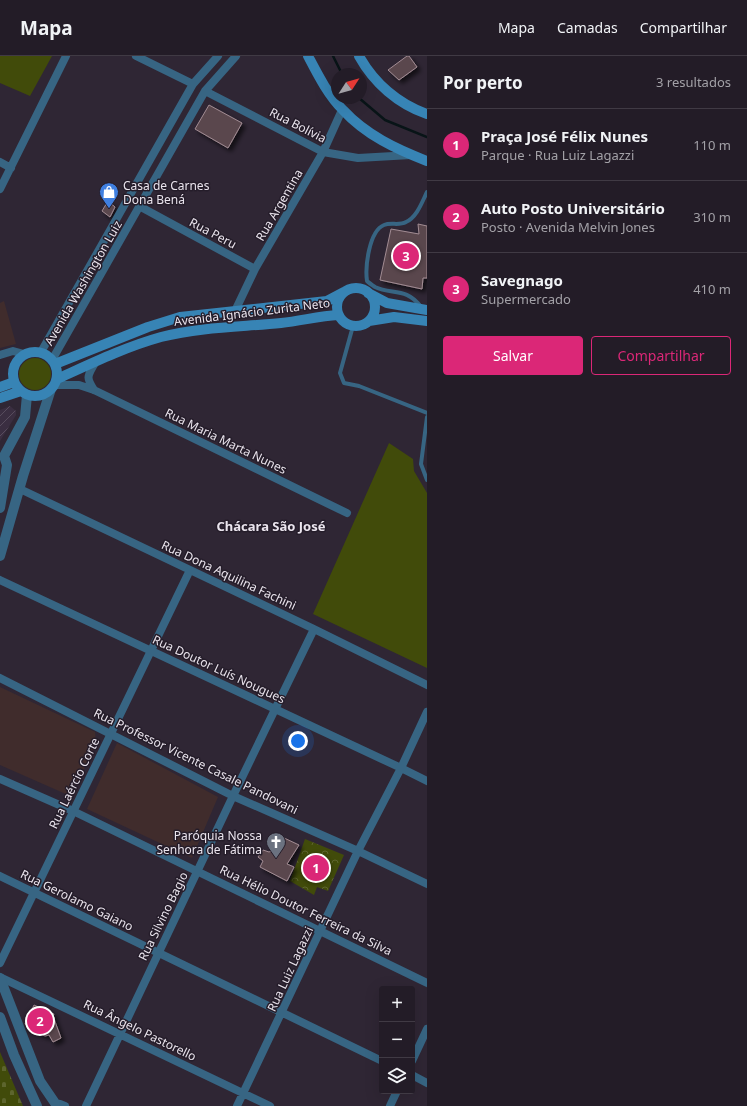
<!DOCTYPE html>
<html lang="pt">
<meta charset="utf-8">
<style>
body{margin:0;font-family:"Noto Sans",sans-serif;background:#2f2933;color:#f1f3f6}
.controls{position:absolute;right:12px;bottom:12px;display:grid;overflow:hidden;border-radius:4px;box-shadow:0 4px 16px #0002}
.controls button{width:36px;height:36px;display:grid;place-items:center;padding:0;border:0;border-bottom:1px solid #403a44;background:#231c27;color:#f1f3f6;font:20px sans-serif}
.compass{position:absolute;left:331px;top:12px;width:36px;height:36px;border-radius:50%;background:#231c27;box-shadow:0 4px 16px #0002;rotate:54deg}
.you{position:absolute;left:298px;top:685px;width:14px;height:14px;margin:-10px;border:3px solid #fff;border-radius:50%;background:#1a73e8;box-shadow:0 0 0 6px #1a73e833}
.badge{display:grid;place-items:center;width:26px;height:26px;border-radius:50%;background:#db2777;color:#fff;font-size:13px;font-weight:700}
.pin{position:absolute;translate:-50% -50%;border:2px solid #fff;box-shadow:0 1px 4px #0006}
.list{margin:0;padding:0;list-style:none}
h2{display:flex;justify-content:space-between;align-items:center;height:52px;margin:0;padding:0 16px;font-size:17px}
h2 small{font-size:13px;font-weight:400;color:#a3a1a7}
.list li{display:grid;grid-template-columns:26px 1fr auto;gap:12px;align-items:center;box-sizing:border-box;height:72px;padding:0 16px;border-top:1px solid #403a44}
.list b{display:block;font-size:15px;white-space:nowrap}
.list p{margin:0;font-size:13px;white-space:nowrap;color:#a3a1a7}
.list em{font-size:13px;font-style:normal;color:#a3a1a7}
.actions{display:flex;gap:8px;padding:12px 16px}
.actions a{flex:1;padding:9px 0;border:1px solid #db2777;border-radius:4px;text-align:center;font-size:14px;color:#db2777}
.actions .main{background:#db2777;color:#fff}
.icon{flex:none;width:22px;height:22px;fill:none;stroke:currentColor;stroke-width:2;stroke-linecap:round;stroke-linejoin:round}
.map{position:relative;flex:none;width:427px;height:1050px;overflow:hidden}
header{display:flex;align-items:center;gap:24px;box-sizing:border-box;height:56px;padding:0 20px;background:#231c27;border-bottom:1px solid #403a44}
header strong{font-size:19px}
nav{display:flex;gap:22px;margin-inline-start:auto;font-size:14px}
main{display:flex}
aside{flex:1;background:#231c27}
.map>svg:first-child{display:block}
</style>
<header>
<strong>Mapa</strong>
<nav><a>Mapa</a><a>Camadas</a><a>Compartilhar</a></nav>
</header>
<main>
<div class="map">
<svg width="427" height="1050" viewBox="0 0 427 1050">
<defs>
<pattern id="industrial-furrows" width="10" height="10" patternUnits="userSpaceOnUse"><rect width="10" height="10" fill="#3a2e41"/><path d="M-1 1l2-2M0 10L10 0M9 11l2-2" fill="none" stroke="#574c5d"/></pattern>
<pattern id="cemetery-stones" width="16" height="16" patternUnits="userSpaceOnUse"><rect width="16" height="16" fill="#414b0a"/><path d="M2 7V4a2 2 0 0 1 4 0v3zM10 15v-3a2 2 0 0 1 4 0v3z" fill="#5d652e"/></pattern>
<pattern id="park-crowns" width="20" height="18" patternUnits="userSpaceOnUse"><rect width="20" height="18" fill="#414b0a"/><path d="M2 6a3 3 0 1 1 6 0M12 15a3 3 0 1 1 6 0" fill="none" stroke="#5d652e"/></pattern>
<filter id="shadow"><feDropShadow dx="3.5" dy="3.5" stdDeviation="2" flood-color="#0009"/></filter>
</defs>
<rect width="100%" height="100%" fill="#2f2634"/>
<!-- industrial -->
<path fill="url(#industrial-furrows)" d="M10,350L16,355V359L0,385V354Z"/>
<!-- education -->
<path fill="#402c2c" d="M4,245L16,288L0,292V247Z
M0,631L95,676L96,687L73,737L68,739L0,709Z
M117,687L218,741L192,802L87,753Z"/>
<!-- grass -->
<path fill="#414b0a" d="M0,0H52L30,40L0,27Z
M19 318a16 16 0 1 1 32 0a16 16 0 1 1-32 0Z
M389,387L413,403L414,415L427,437V612L313,558Z"/>
<!-- cemetery -->
<path fill="url(#cemetery-stones)" d="M0,996L23,1050H0Z"/>
<!-- park -->
<path fill="url(#park-crowns)" d="M305,783L344,799L328,835L317,831L314,839L290,825Z"/>
<g fill="none" stroke-linecap="round" stroke-linejoin="round">
<!-- stream -->
<path stroke="#081417" stroke-width="2.5" d="M333,0L342,18
M359,42L385,64L427,81"/>
</g>
<!-- building -->
<path fill="#5a474e" stroke="#a28c93" filter="url(#shadow)" d="M407,0H409L417,11L399,24L388,14Z
M209,49L242,67L228,92L195,73Z
M108,145L115,151L110,161L102,155Z
M418,168L427,170V222H423L422,233L380,224L391,173L419,178Z
M282,781L299,789L287,808L294,811L287,825L260,811L263,805L258,801L263,794L269,796L274,794Z
M34,949L54,958L53,960L61,982L53,986L49,979L45,980L25,968Z"/>
<g fill="none" stroke-linecap="round" stroke-linejoin="round">
<!-- service -->
<path stroke="#376583" stroke-width="4" d="M421,251C406,231 392,239 375,231C372,229 369,227 367,225C365,211 369,175 384,169C391,166 399,170 406,166C417,161 422,146 427,136
M353,270L340,317L344,327L359,330L427,357
M427,361L421,408L427,424"/>
<!-- minor -->
<path stroke="#376583" stroke-width="8" d="M136,0L193,28
M205,35L323,96L358,102L411,99
M0,106L11,112
M0,133L66,0
M139,150L255,213
M235,255L255,213L323,96L342,54
M41,296L193,28L218,0
M0,299L13,295L24,298
M52,304L205,35L236,0
M54,329H79L94,334L347,457
M94,334C85,320 88,320 96,305
M20,433L314,573L427,629
M0,524L401,712L427,725
M0,622L233,740L358,795L427,828
M0,723L73,755L427,927
M0,820L382,1005
M0,907L190,514
M0,921L270,1050
M412,1005L427,973
M412,1019L427,1027
M60,1048L65,1050
M86,1050L233,740L314,573
M237,1050L358,795L401,712L427,656
M390,1050L397,1035"/>
<!-- tertiary -->
<path stroke="#376583" stroke-width="10" d="M0,452L7,409L4,400L25,361L27,339
M0,500L23,420L51,333
M0,922L40,1025L55,1047
M0,961L14,999L37,1050"/>
<!-- secondary -->
<path stroke="#3784b5" stroke-width="10" d="M308,0C318,19 328,39 343,54C366,79 396,93 427,105
M359,0C374,27 398,48 427,58
M337 251a19 19 0 1 1 38 0a19 19 0 1 1-38 0Z
M368,237L387,247L427,254
M369,265L394,261L427,265
M13 318a22 22 0 1 1 44 0a22 22 0 1 1-44 0Z
M55,308L148,271L180,261L327,245L344,236
M57,323C90,308 125,291 161,281C201,271 241,271 281,267C301,265 319,260 338,259
M0,331L14,326
M0,342L21,335"/>
</g>
<!-- icons -->
<defs>
<g id="shop-pin" transform="scale(1)"><path d="M0 17L-7.5 6A9.5 9.5 0 1 1 7.5 6Z" fill="#3f7fe0" stroke="#251d2a"/><path d="M-5-2.5h2.3a2.7 3.5 0 0 1 5.4 0H5L5.5 6h-11ZM-1.5-2.5h3a1.5 2.3 0 0 0-3 0Z" fill="#fff"/></g>
<g id="church-pin" transform="scale(1)"><path d="M0 17L-7.5 6A9.5 9.5 0 1 1 7.5 6Z" fill="#6b7280" stroke="#251d2a"/><path d="M-1.2-6h2.4v3.5h3.3v2.4h-3.3V6h-2.4V-.1h-3.3v-2.4h3.3Z" fill="#fff"/></g>
</defs>
<g fill-rule="evenodd">
<use href="#shop-pin" x="109" y="136"/>
<use href="#church-pin" x="276" y="786"/>
</g>
<g text-anchor="middle" dominant-baseline="central" stroke-width="3" stroke-linejoin="round" paint-order="stroke">
<!-- street labels -->
<g font-size="12" fill="#eae4ed" stroke="#251d2a">
<text transform="translate(298 69) rotate(27)">Rua Bolívia</text>
<text transform="translate(279 149) rotate(-60)">Rua Argentina</text>
<text transform="translate(213 177) rotate(28)">Rua Peru</text>
<text transform="translate(83 227) rotate(-60)">Avenida Washington Luiz</text>
<text transform="translate(252 256) rotate(-7)">Avenida Ignácio Zurita Neto</text>
<text transform="translate(226 385) rotate(26)">Rua Maria Marta Nunes</text>
<text transform="translate(229 519) rotate(25)">Rua Dona Aquilina Fachini</text>
<text transform="translate(219 613) rotate(25)">Rua Doutor Luís Nougues</text>
<text transform="translate(196 705) rotate(26)">Rua Professor Vicente Casale Pandovani</text>
<text transform="translate(74 727) rotate(-64)">Rua Laércio Corte</text>
<text transform="translate(77 844) rotate(26)">Rua Gerolamo Gaiano</text>
<text transform="translate(306 854) rotate(26)">Rua Hélio Doutor Ferreira da Silva</text>
<text transform="translate(163 860) rotate(-64)">Rua Silvino Bagio</text>
<text transform="translate(290 913) rotate(-65)">Rua Luiz Lagazzi</text>
<text transform="translate(140 974) rotate(26)">Rua Ângelo Pastorello</text>
</g>
<!-- poi labels -->
<g font-size="12" fill="#eae4ed" stroke="#251d2a" text-anchor="start">
<text x="123" y="129">Casa de Carnes<tspan x="123" dy="14">Dona Bená</tspan></text>
<text x="262" y="779" text-anchor="end">Paróquia Nossa<tspan x="262" dy="14">Senhora de Fátima</tspan></text>
</g>
<!-- neighbourhood labels -->
<g font-size="13" font-weight="bold" fill="#eae4ed" stroke="#251d2a">
<text x="271" y="470">Chácara São José</text>
</g>
</g>
</svg>
<div class="controls">
<button>+</button>
<button>−</button>
<button><svg class="icon" aria-label="layers" viewBox="0 0 24 24"><path d="M12 4l9 5-9 5-9-5zM3 14l9 5 9-5"/></svg></button>
</div>
<svg class="compass" viewBox="-18 -18 36 36"><path d="M0-13l5 13h-10z" fill="#e53935"/><path d="M0 13l5-13h-10z" fill="#a3a1a7"/></svg>
<div class="you"></div>
<div class="pin badge" style="left:316px;top:812px">1</div>
<div class="pin badge" style="left:40px;top:965px">2</div>
<div class="pin badge" style="left:406px;top:200px">3</div>
</div>
<aside>
<h2>Por perto<small>3 resultados</small></h2>
<ul class="list">
<li><span class="badge">1</span><div><b>Praça José Félix Nunes</b><p>Parque · Rua Luiz Lagazzi</p></div><em>110 m</em></li>
<li><span class="badge">2</span><div><b>Auto Posto Universitário</b><p>Posto · Avenida Melvin Jones</p></div><em>310 m</em></li>
<li><span class="badge">3</span><div><b>Savegnago</b><p>Supermercado</p></div><em>410 m</em></li>
</ul>
<div class="actions"><a class="main">Salvar</a><a>Compartilhar</a></div>
</aside>
</main>
